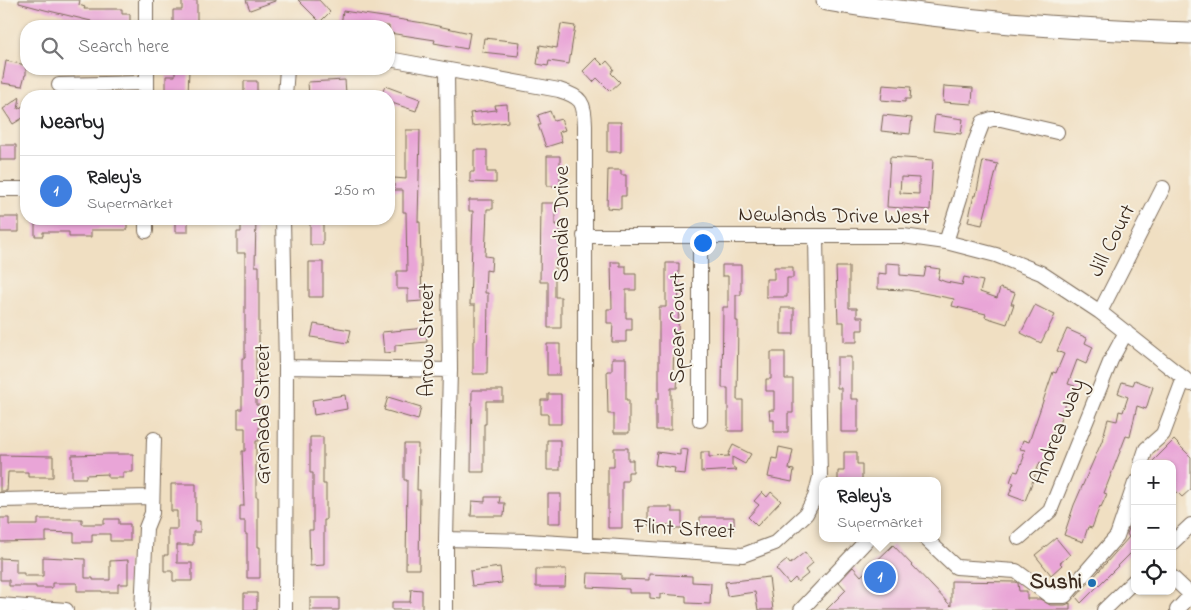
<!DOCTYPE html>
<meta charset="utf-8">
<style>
body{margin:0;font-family:"Indie Flower",sans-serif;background:#f6f6f6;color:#202124}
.controls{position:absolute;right:15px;bottom:15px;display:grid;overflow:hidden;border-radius:10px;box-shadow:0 1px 4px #0004}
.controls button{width:45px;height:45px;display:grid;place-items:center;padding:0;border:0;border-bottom:1px solid #e0e0e0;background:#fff;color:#202124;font:25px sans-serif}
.you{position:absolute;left:702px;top:242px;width:18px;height:18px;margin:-12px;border:4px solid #fff;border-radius:50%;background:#1a73e8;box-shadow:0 0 0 8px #1a73e833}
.badge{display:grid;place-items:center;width:32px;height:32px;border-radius:50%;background:#b45309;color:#fff;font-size:16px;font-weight:700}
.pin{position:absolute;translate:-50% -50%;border:2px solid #fff;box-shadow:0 1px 5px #0006}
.popup{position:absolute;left:819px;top:477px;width:122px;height:65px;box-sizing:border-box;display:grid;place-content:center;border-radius:10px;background:#fff;filter:drop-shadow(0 1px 4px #0005);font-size:16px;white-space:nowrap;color:#757577}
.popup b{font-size:19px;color:#202124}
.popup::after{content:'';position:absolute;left:50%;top:100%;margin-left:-10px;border:10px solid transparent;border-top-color:#fff}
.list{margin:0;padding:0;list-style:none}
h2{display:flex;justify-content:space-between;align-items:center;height:65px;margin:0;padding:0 20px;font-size:21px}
h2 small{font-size:16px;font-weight:400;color:#757577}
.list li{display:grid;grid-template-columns:32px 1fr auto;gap:15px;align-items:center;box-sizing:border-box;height:70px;padding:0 20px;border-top:1px solid #e0e0e0}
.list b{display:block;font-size:19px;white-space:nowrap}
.list p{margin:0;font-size:16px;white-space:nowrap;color:#757577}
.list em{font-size:16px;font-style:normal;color:#757577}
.icon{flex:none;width:28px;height:28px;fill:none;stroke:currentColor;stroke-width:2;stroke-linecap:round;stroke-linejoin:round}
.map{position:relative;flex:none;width:1191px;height:610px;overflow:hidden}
.search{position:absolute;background:#fff;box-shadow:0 1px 4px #0004;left:20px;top:20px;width:375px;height:55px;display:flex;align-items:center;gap:12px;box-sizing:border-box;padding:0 18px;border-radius:20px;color:#757577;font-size:19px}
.panel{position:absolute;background:#fff;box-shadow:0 1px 4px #0004;left:20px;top:90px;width:375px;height:135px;border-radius:20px}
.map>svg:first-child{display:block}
</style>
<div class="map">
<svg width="1191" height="610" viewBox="0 0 1191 610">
<rect width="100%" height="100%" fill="#f7f3e8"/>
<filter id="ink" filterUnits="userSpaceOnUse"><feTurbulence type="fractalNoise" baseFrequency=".02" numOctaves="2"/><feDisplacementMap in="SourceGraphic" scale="10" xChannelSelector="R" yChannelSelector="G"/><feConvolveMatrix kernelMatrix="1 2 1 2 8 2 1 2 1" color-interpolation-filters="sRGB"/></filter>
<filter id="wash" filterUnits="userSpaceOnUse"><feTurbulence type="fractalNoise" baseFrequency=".0096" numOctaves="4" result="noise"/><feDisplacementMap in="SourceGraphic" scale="20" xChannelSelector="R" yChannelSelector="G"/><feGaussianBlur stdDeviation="1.12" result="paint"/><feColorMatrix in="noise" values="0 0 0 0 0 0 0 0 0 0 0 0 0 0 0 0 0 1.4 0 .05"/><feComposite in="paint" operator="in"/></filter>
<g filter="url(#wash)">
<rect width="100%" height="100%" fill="#f0dfc2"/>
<g id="blocks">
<!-- building -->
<path fill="#e9a5d7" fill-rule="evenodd" d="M19,0H80L79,5L85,7L84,9H122V14H130V26H91V21L45,10L19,3Z
M182,0H197V26H181V23H173V10H182Z
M246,0H275V1L250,10Z
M298,0H319L330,12L320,22Z
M343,11L424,23L470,33L467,49L434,43L435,40L389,33V26L341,25Z
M561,24L575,26L569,64L549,61L548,66L537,64L540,45L557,48Z
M484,38L520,42L518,56L482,52Z
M596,58L603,65L607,61L614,69L611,73L620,82L610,91L597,78L593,82L583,71Z
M6,61L26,65V75H25L22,86L2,83Z
M175,69H189L188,96H166V76H175Z
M345,80L346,93L309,96L308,82Z
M244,81H257V96H244Z
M883,85L911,87L910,99H905V102L881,100Z
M385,86L420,99L416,111L389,102V96H381Z
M944,86L973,88L972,104L943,102Z
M20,97L18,109L26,104V116L13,124L3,109Z
M507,104L508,122L472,126L470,113L496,110L495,105Z
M550,111L554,121L561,119L565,130L559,132L562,142L546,147L538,125H541L538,115Z
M883,115L912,118L910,134L881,131Z
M935,115L963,119L961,134L933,131Z
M607,122H621V152H607Z
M406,130H420L418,222H420L422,301L408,302V289H397V271H407L406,212H403V190H394V178L406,179Z
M0,145H16V160H0Z
M474,150H487V172H496V183L470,182V172H474Z
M547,156H560V186H547Z
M890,157L933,160L930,210L887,207ZM901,177L919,178V194L900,193Z
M983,161L998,164L982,225L968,222L974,195L976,196Z
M608,170H621V175H626V196H621V209L607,208Z
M469,200H493V209H487L486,234L485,256L492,257L491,271L486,270L485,293H488L487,374H473V341H475V305H470L473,211H469Z
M541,203H555V225H560V260H555V297H561V328H548V282H540Z
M0,217H19V232H0Z
M35,219H127V230H91V237H69V232H43V236H35Z
M175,219H188V232H175Z
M241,219H256L255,266H259V347H256V405H259V441H256V497H258V547H260V578H247V534H245V521H240V506H244L242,451H245V428H238V409H242V358H245V253H237V232H241Z
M310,219H323V245H310Z
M309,262H323V297H309Z
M611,262H620V266H626V274H636V290H626V318H632V330H626V342H612L613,323H607V309H612Z
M666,263H679L678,341H674L673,375H678L677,388H671V430H656V399H659V307H666Z
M886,263L900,264V275L924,277L926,267L940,269L938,279L946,282L962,285L964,277L983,281L980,292L997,298L1000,288L1015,293L1011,304H1014L1007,324L985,317L986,314L952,306L954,299L908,290L878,289V273L886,274Z
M722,265H741V295H736V321H738L737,400H743V431H728V388H722L723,307H728V276H722Z
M774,267H793V278H787V297H766V279H774Z
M836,267H849V308H857V317H863V330H857V342H844V322H838Z
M1035,305L1055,315L1041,343L1021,333Z
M781,308H794V334H781Z
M314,324L351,330L348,343L311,337Z
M426,328L427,342L395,345V352L384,353L382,332Z
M1067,329L1087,338L1085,343L1093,347L1086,364L1077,360L1068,384L1075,386L1071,396L1069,395L1056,431L1054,430L1043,464L1040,462L1025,501L1009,495L1014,483L1010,482L1014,471L1018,472L1024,457L1023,456L1025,450L1020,449L1023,440L1029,442L1053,372L1056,373L1064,354L1057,351Z
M547,344H560V375H547Z
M771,352H785V379H793V413H788V432H774V420H770L769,410H774V391H766V379H771Z
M837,357H851V399H858V432H841V388H837Z
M612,358H626V400H629V433H614V414H608L607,371H612Z
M1135,380L1153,387L1146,409L1137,406L1130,437L1126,436L1104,493L1107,494L1101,507L1100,506L1092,528L1088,527L1083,542L1064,535L1074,505L1102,441L1108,419L1117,421L1119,411L1123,412L1128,397L1118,393L1122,382L1133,385Z
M472,390H503V401H486V424H484V472H471Z
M548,394H561V424H548V414H541V400H548Z
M345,395L347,409L314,415L312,400Z
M388,397L421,407L418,420L384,410Z
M310,437H323V484H326V520H324V565L310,566L309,530H313V473H310Z
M547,440H560V470H547Z
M1174,440L1191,457V489L1182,497L1172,487V464H1150Z
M404,444H418L417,490H420L419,569H406L407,480H404Z
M733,445L751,454L745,464L732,457V466L737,470L701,472V452H709V457L730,456L728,455Z
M779,447L793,450L789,469L794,470L792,482L768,477L772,458L777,459Z
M614,448H628V460H633V472H628V481H622V528H608V467H614Z
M680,449L688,450L685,474L674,473L675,468L655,465L657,452L680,455Z
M844,452H857V464H862V481H838V471H844Z
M108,454H133V472H123V478H108V474L86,475V478H72V455Z
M0,455L53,456V477H28V472H8L7,491H0Z
M171,484H196V521H200V532H193V545H177V563H192V581H173V571H164V555H168V529H177V511H171Z
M762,492L767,497L771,492L781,501L757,526L748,517L759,505L754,501Z
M548,494H561V523H548Z
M485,497H500L499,503H505L504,516H471L472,501L485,502Z
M648,507H672V512H682V529H671V525H648Z
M700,517H734V530H700Z
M0,518H9V525H38V519H82V524H104V519H119V524H130V541H110V534H92V542H74V533L46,532V541L0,542Z
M1135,519V549L1081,603L1076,597L1129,537L1127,534L1131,523Z
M1056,538L1070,555L1060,563L1062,565L1051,575L1035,555Z
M893,545L951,606V581L1016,582L1018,583L1019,591H1027V599H1040L1050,605H1065L1070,603V610H826L846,590L839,582L853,567L861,576Z
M805,552L813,563L805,570L808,574L798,582L795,578L789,584L776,569L787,560L790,564Z
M43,557L85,559V578H93V580H110V561L128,560V584H118V592H102V591H77V583H52V588H36V586H9V580H0V558L16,559V573H24V576H43Z
M500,567L502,583L472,586L470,571Z
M536,569H566L565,587H536Z
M588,573L621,574V579L649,580V574L692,576V582L711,583L710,604L686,603V596L660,594V599L650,598V593H629V589L587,587Z
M769,577L773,610H758L755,592L727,596L725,582Z
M411,589L422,590V610H392V602H410Z
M244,593H257V610H244Z
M310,598H339V610H310Z"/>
</g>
</g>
<g filter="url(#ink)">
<use href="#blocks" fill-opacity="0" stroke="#7a6957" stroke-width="1"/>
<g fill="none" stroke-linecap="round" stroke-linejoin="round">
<!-- minor casing -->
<g stroke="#7a6957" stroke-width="16">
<path id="minor" d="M146,0V26
M389,59L559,90C582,97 584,102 585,125V545
M147,69V96
M59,85L147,83
M285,96L287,69
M0,189H26
M146,219V231
M283,219L286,367L285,610
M584,236H903L946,242L996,255L1041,273L1100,312L1191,384
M700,236V420
M946,242L960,198L974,145L983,122L992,119H1001L1057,132
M1100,312L1163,188
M286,367L450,370
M1141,464L1146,449L1163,434L1184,378
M0,500L152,497
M925,538L956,567L1016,571L1050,596H1065L1117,536L1135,483
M1019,538L1050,511L1111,360L1126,332
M446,539L527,541L743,555L775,543L806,514L815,497L820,477L816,236
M1172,543L1191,525
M1172,577L1191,595
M0,605L66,610
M142,610L146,528L152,513L154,439
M446,610V539L450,370L447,70
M801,610L869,538
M1104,610L1135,580
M1177,610L1191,595"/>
</g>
<!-- highway casing -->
<g stroke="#7a6957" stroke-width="23">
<path id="highway" d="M827,0C947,21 1069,29 1191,33"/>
</g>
<!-- minor -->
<use href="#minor" stroke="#fff" stroke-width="14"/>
<!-- highway -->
<use href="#highway" stroke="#fff" stroke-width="21"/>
</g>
</g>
<!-- markers -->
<circle fill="#1f6fb2" stroke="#f7f3e8" stroke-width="2" cx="1092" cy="583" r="5"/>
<g text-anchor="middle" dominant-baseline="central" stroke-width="4" stroke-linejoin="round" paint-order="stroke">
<!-- street labels -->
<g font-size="22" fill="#3b2a1e" stroke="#f7f3e8">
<text transform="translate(834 217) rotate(1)">Newlands Drive West</text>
<text transform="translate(563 224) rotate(-90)">Sandia Drive</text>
<text transform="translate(1113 241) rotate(-63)">Jill Court</text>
<text transform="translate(679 328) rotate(-90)">Spear Court</text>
<text transform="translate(428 340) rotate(-90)">Arrow Street</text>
<text transform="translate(264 414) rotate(-90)">Granada Street</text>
<text transform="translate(1059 432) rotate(-68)">Andrea Way</text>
<text transform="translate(684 530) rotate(3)">Flint Street</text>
</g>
<!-- poi labels -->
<g font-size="22" font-weight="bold" fill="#3b2a1e" stroke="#f7f3e8" text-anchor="end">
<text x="1082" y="583">Sushi</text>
</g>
</g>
</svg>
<div class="controls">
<button>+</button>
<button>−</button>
<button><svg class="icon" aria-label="locate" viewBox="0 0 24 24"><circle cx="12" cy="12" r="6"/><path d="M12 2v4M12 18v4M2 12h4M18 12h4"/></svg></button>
</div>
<div class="you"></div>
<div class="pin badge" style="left:880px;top:577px;background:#3f7fe0">1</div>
<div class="popup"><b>Raley's</b>Supermarket</div>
<div class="search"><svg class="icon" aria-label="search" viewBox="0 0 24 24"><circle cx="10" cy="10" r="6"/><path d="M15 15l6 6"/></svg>Search here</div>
<section class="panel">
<h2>Nearby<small></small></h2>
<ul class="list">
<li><span class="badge" style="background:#3f7fe0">1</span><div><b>Raley's</b><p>Supermarket</p></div><em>250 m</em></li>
</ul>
</section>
</div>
